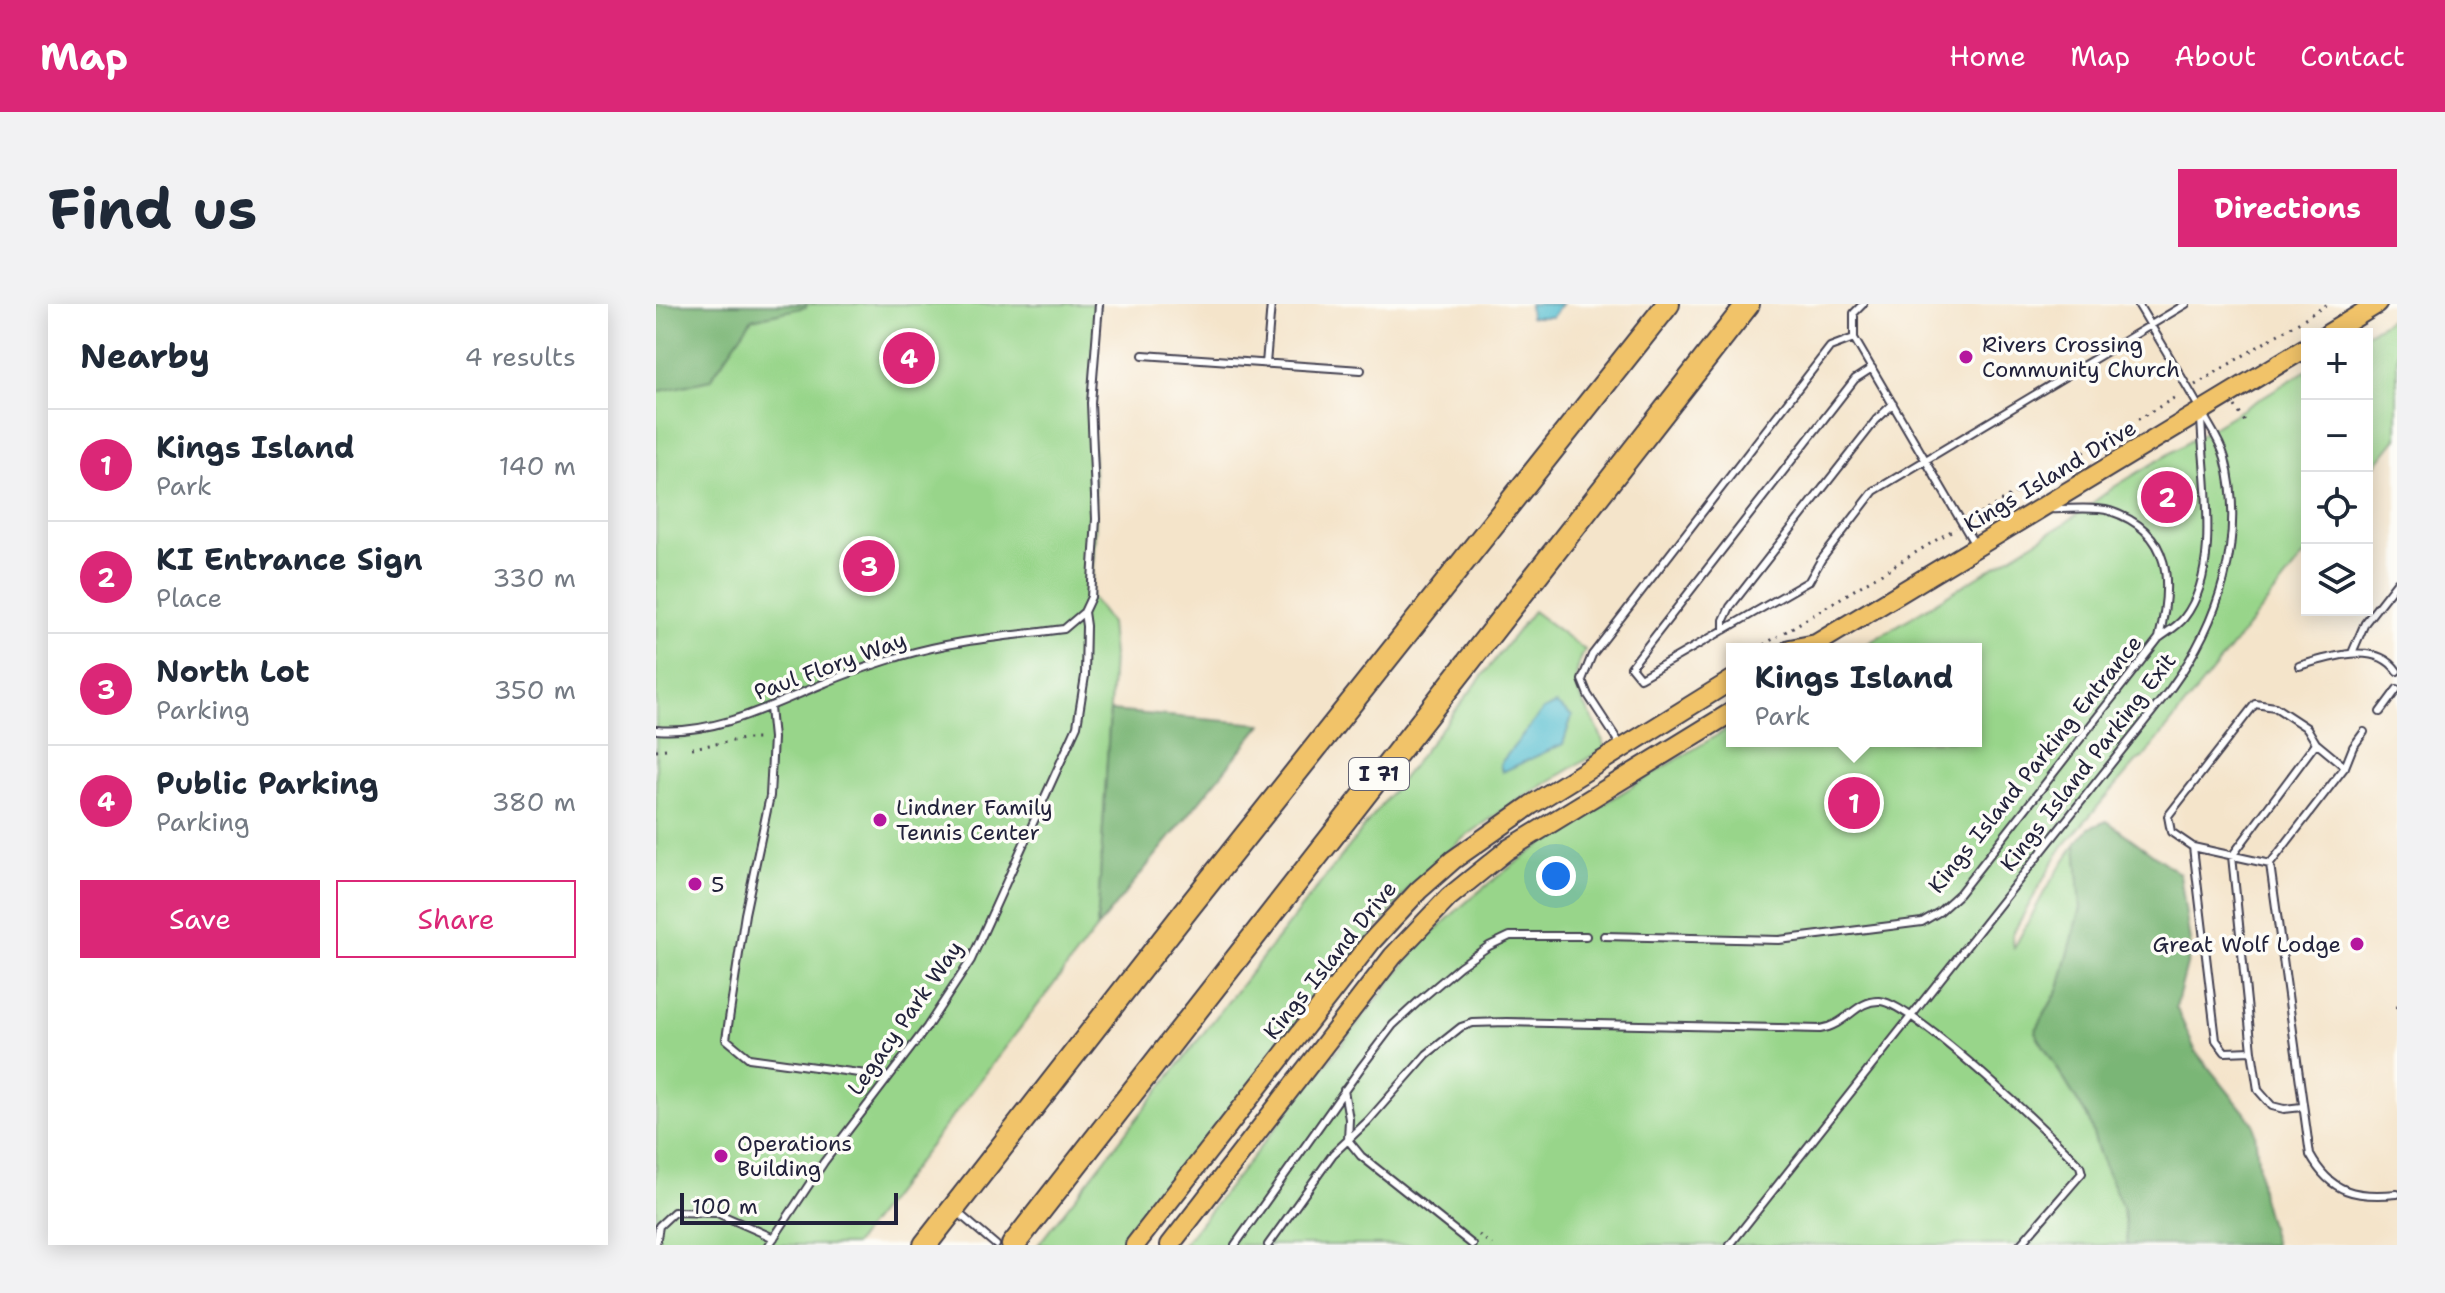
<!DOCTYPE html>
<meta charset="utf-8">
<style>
body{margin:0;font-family:"Shantell Sans",sans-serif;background:#f2f2f3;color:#1f2937}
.controls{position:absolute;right:24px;top:24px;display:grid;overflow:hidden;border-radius:0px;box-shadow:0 4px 20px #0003}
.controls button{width:72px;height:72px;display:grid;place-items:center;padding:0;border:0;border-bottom:2px solid #e0e1e3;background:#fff;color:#1f2937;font:40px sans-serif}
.scale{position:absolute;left:24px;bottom:20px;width:218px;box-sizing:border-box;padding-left:8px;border:4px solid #22223b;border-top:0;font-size:22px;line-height:28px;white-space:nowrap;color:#22223b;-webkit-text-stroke:6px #fdfcf7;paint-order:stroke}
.you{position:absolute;left:900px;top:572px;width:28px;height:28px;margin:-20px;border:6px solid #fff;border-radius:50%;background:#1a73e8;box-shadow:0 0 0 12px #1a73e833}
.badge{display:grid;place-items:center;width:52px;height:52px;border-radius:50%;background:#db2777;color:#fff;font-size:26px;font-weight:700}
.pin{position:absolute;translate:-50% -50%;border:4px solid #fff;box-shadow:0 2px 8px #0006}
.popup{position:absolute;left:1070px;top:339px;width:256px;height:104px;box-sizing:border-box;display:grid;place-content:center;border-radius:0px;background:#fff;filter:drop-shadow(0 2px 6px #0005);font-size:26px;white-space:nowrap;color:#747a83}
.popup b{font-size:30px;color:#1f2937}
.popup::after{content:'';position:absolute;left:50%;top:100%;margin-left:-16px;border:16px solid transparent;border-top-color:#fff}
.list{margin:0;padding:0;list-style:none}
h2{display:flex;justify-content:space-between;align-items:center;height:104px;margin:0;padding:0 32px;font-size:34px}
h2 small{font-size:26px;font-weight:400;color:#747a83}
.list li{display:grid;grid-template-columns:52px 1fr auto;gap:24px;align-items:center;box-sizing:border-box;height:112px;padding:0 32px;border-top:2px solid #e0e1e3}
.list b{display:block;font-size:30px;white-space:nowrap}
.list p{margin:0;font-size:26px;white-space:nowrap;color:#747a83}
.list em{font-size:26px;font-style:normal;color:#747a83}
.actions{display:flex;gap:16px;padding:24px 32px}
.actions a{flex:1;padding:18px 0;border:2px solid #db2777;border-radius:0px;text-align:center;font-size:28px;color:#db2777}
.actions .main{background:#db2777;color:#fff}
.icon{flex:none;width:44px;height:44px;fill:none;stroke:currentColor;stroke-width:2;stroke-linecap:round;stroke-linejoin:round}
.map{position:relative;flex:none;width:1741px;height:941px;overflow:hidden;border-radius:0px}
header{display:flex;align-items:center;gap:48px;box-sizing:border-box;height:112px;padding:0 40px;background:#db2777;color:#fff}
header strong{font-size:38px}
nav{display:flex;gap:44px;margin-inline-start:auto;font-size:28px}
.intro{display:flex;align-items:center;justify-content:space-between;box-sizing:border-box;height:192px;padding:0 48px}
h1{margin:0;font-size:56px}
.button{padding:20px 36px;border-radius:0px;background:#db2777;color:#fff;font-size:28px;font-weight:700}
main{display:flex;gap:48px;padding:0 48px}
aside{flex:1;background:#fff;border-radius:0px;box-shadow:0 4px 20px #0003}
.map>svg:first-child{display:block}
</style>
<header>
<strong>Map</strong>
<nav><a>Home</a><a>Map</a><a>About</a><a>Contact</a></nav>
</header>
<div class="intro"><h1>Find us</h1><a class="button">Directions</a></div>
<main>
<aside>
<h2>Nearby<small>4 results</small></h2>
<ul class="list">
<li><span class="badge">1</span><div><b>Kings Island</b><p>Park</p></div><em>140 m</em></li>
<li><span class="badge">2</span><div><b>KI Entrance Sign</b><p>Place</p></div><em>330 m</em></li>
<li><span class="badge">3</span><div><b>North Lot</b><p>Parking</p></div><em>350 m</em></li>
<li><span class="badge">4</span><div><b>Public Parking</b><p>Parking</p></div><em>380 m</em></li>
</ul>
<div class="actions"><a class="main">Save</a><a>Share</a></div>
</aside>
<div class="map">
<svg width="1741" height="941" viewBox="0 0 1741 941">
<rect width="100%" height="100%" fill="#fdfcf7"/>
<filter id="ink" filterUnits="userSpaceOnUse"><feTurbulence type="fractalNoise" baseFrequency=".0125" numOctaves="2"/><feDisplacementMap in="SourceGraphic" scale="16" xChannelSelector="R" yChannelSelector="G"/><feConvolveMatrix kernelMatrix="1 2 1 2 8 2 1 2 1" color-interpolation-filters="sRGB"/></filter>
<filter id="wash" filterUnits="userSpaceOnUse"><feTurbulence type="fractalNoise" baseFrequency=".006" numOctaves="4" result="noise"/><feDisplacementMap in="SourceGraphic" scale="32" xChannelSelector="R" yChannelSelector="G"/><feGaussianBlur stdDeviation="1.8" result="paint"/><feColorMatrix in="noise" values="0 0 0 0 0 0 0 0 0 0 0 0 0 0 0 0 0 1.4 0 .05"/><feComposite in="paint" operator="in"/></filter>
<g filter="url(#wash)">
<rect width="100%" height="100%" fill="#f4e4ca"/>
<!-- green -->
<path fill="#98d58a" stroke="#5d7c62" stroke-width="2" d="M0,0H443L435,99L440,215L435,293L454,319L457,352L441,624L198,941H0Z
M1741,11V134L1711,172L1710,30Z
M1651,66V248L1488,453L1482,456L1404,546L1356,631L1358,644L1390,585L1420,539L1425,604L1403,684L1379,728L1433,816L1443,849L1460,864L1472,941H527L759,647C849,551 966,490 1076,422V437H1320V345H1203L1408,220L1458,183Z
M877,307L929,346C905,390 938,402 949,444L856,500L806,535L755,582L467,941H382Z"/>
<!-- forest -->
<path fill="#7ab676" stroke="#4e6c58" stroke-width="2" d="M0,0H151L150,3L96,15L54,76L0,88Z
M454,407L606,420L441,624Z
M1451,517L1524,570L1535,645L1520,703L1540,748L1598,820L1606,893L1619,941H1471L1468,907L1443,849L1433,816L1379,728L1403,684L1425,604L1420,539L1433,524Z"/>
<!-- water -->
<path fill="#54bed0" stroke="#3b7086" stroke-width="2" d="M873,0H906L896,13H874Z
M900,400L916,412L907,440L846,468L844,460L887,406Z"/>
</g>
<g filter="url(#ink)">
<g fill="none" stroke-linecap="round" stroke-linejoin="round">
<!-- lane casing -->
<g stroke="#423f50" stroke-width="10">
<path id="lane" d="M1207,0L1198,9V34L1319,241
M487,51L705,66
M610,60L615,0
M1216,64L1199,75L975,363L984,374L1153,277L1165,256L1218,187L1530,0
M1393,205C1411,206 1437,202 1454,207C1518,228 1516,280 1503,334
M1068,326V316L1074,303L1220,116L1237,100
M1696,349L1709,319L1741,278
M1643,362C1672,354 1720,336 1741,367
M114,404L117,434L114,492L89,610L70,735L93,754L232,773
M1724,408L1741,385
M0,426C60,431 115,401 169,379C194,368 220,360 245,352C297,336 354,332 408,325L428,308L435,293L440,215L435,99L443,0
M1708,428L1697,443L1689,463L1614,560L1654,851C1675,889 1700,894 1741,890
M966,443L932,391L926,376L936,351L1174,43L1198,34
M1537,543L1560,736L1569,748L1596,747
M1614,560L1537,543L1515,528L1512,512L1599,400L1619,403L1651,424L1660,439L1689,463
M948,632L1123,636L1266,618L1283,608L1303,590L1503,334C1511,328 1522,322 1528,314C1567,264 1546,170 1545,111
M688,786L693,815L692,836L705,852L817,941
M1646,803L1628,805L1616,802L1602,786L1596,747L1576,552L1660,439
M300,907L340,941
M0,940L3,922L18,908L61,909L118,934
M113,941L168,858L271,723L315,656L421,422L429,372L430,322L428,308
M579,941L706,762L737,721L764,696L804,662L833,642L854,632H930
M612,941L677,850L712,817L771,750L805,723L817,719L851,718L1164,725C1191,721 1200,696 1224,697C1256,699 1397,832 1424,862L1426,869L1364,941
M1074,941L1515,384C1563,318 1590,236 1569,154C1564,136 1553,122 1544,105C1524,70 1503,35 1482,0"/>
</g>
<!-- primary casing -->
<g stroke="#423f50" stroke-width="22">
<path id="primary" d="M1672,30L1721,0
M1134,345L1160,340L1651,43
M479,941L715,638L763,586L797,556L875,501L1076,376
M514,941L737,652L793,593L851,546L1076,408"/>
</g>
<!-- highway casing -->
<g stroke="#423f50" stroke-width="26">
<path id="highway" d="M269,941L533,603L1012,0
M357,941L1092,0"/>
</g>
<!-- path -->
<path stroke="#423f50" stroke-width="3" stroke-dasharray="2 6" stroke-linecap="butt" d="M1539,81L1672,0
M1579,102L1589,118
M1317,214L1523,91
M1129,328L1300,224
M1101,345L1122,332
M36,444L88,435H107
M0,446L11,445
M1740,703H1741
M823,931L836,941"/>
<!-- lane -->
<use href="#lane" stroke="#fff" stroke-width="6"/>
<!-- primary -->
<use href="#primary" stroke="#f1c369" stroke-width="18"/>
<!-- highway -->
<use href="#highway" stroke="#f1c369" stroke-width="22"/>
</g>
</g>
<!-- markers -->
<g fill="#b5179e" stroke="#fdfcf7" stroke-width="3">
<circle cx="1310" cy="53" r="8"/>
<circle cx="224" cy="516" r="8"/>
<circle cx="39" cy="580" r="8"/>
<circle cx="1701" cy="640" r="8"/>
<circle cx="65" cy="852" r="8"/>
</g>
<g text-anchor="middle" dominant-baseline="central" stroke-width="7" stroke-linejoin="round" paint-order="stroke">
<!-- shield labels -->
<rect fill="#fdfcf7" stroke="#646373" stroke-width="2" x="693" y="454" width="60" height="32" rx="6"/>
<g font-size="20" font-weight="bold" fill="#22223b">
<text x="723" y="470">I 71</text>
</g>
<!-- poi labels -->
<g font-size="22" fill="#22223b" stroke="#fdfcf7" text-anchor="start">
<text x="1326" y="40">Rivers Crossing<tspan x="1326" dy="25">Community Church</tspan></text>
<text x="240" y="503">Lindner Family<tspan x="240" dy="25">Tennis Center</tspan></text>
<text x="55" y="580">5</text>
<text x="1685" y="640" text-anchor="end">Great Wolf Lodge</text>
<text x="81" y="839">Operations<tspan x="81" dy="25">Building</tspan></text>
</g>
<!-- street labels -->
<g font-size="22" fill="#22223b" stroke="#fdfcf7">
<text transform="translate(1394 172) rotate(-31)">Kings Island Drive</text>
<text transform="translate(174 362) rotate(-20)">Paul Flory Way</text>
<text transform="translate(1432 458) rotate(-52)">Kings Island Parking Exit</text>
<text transform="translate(1379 460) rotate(-51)">Kings Island Parking Entrance</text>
<text transform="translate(674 656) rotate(-51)">Kings Island Drive</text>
<text transform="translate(249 714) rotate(-55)">Legacy Park Way</text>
</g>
</g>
</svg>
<div class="controls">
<button>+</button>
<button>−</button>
<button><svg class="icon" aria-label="locate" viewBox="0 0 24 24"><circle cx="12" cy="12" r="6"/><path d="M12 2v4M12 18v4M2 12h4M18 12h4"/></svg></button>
<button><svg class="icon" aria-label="layers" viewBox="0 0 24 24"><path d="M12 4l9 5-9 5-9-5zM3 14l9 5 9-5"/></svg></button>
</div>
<div class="scale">100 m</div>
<div class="you"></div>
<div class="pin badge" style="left:1198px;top:499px">1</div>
<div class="popup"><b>Kings Island</b>Park</div>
<div class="pin badge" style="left:1511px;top:193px">2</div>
<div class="pin badge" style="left:213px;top:262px">3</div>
<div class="pin badge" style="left:253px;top:54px">4</div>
</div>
</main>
